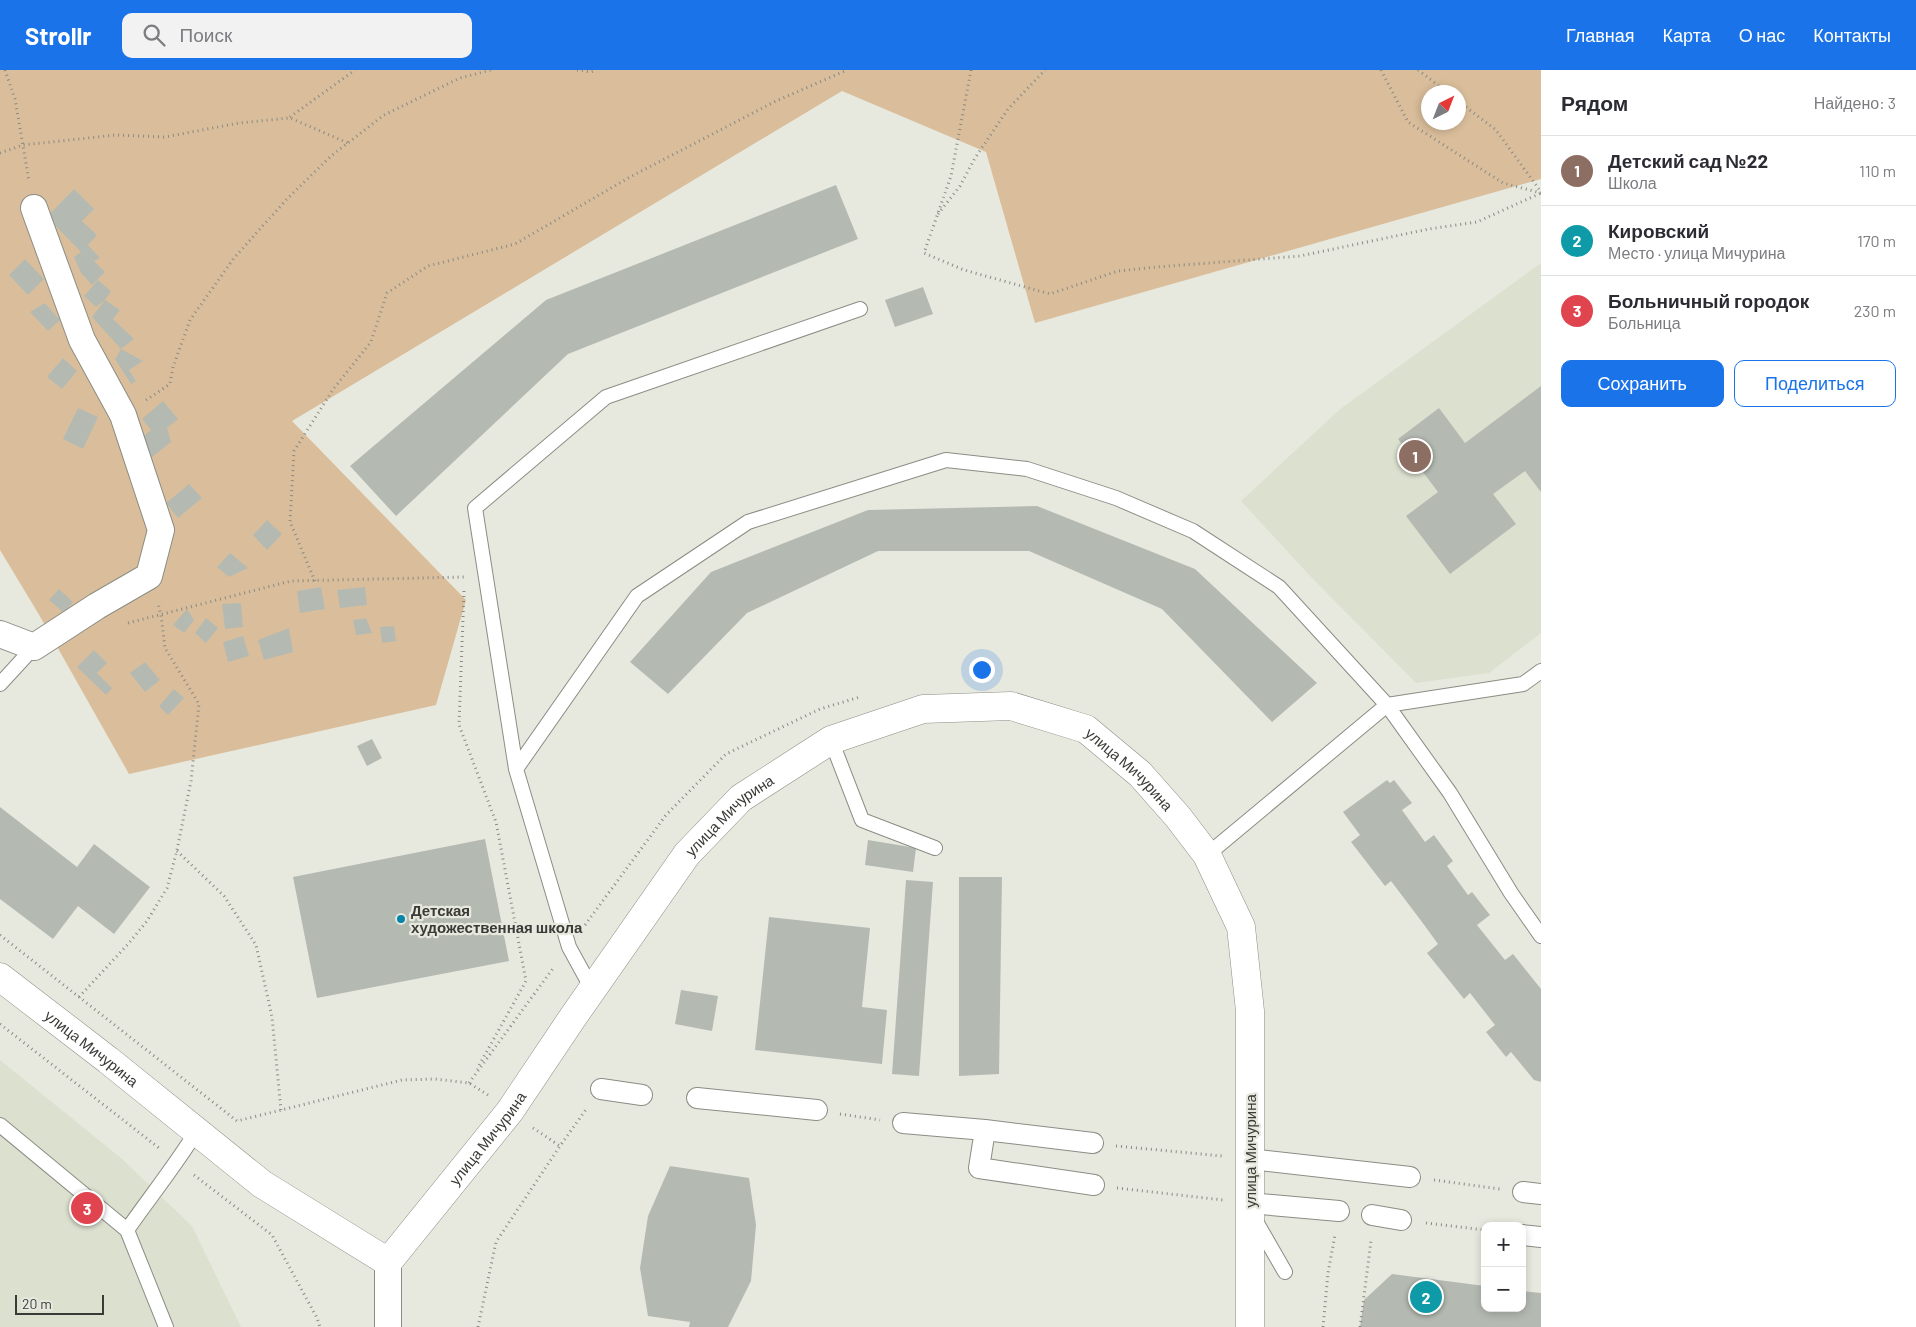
<!DOCTYPE html>
<html lang="ru">
<meta charset="utf-8">
<style>
body{margin:0;font-family:Barlow,sans-serif;background:#f2f2f3;color:#2b2b33}
.controls{position:absolute;right:15px;bottom:15px;display:grid;overflow:hidden;border-radius:10px;box-shadow:0 2px 8px #0003}
.controls button{width:45px;height:45px;display:grid;place-items:center;padding:0;border:0;border-bottom:1px solid #e1e1e2;background:#fff;color:#2b2b33;font:25px sans-serif}
.compass{position:absolute;left:1421px;top:15px;width:45px;height:45px;border-radius:50%;background:#fff;box-shadow:0 2px 8px #0003;rotate:42deg}
.scale{position:absolute;left:15px;bottom:12px;width:89px;box-sizing:border-box;padding-left:5px;border:2px solid #3a3a37;border-top:0;font-size:14px;line-height:18px;white-space:nowrap;color:#3a3a37;-webkit-text-stroke:4px #e7e9df;paint-order:stroke}
.you{position:absolute;left:981px;top:599px;width:18px;height:18px;margin:-12px;border:4px solid #fff;border-radius:50%;background:#1a73e8;box-shadow:0 0 0 8px #1a73e833}
.badge{display:grid;place-items:center;width:32px;height:32px;border-radius:50%;background:#1a73e8;color:#fff;font-size:16px;font-weight:700}
.pin{position:absolute;translate:-50% -50%;border:2px solid #fff;box-shadow:0 1px 5px #0006}
.list{margin:0;padding:0;list-style:none}
h2{display:flex;justify-content:space-between;align-items:center;height:65px;margin:0;padding:0 20px;font-size:21px}
h2 small{font-size:16px;font-weight:400;color:#7c7c81}
.list li{display:grid;grid-template-columns:32px 1fr auto;gap:15px;align-items:center;box-sizing:border-box;height:70px;padding:0 20px;border-top:1px solid #e1e1e2}
.list b{display:block;font-size:19px;white-space:nowrap}
.list p{margin:0;font-size:16px;white-space:nowrap;color:#7c7c81}
.list em{font-size:16px;font-style:normal;color:#7c7c81}
.actions{display:flex;gap:10px;padding:15px 20px}
.actions a{flex:1;padding:11px 0;border:1px solid #1a73e8;border-radius:10px;text-align:center;font-size:18px;color:#1a73e8}
.actions .main{background:#1a73e8;color:#fff}
.icon{flex:none;width:28px;height:28px;fill:none;stroke:currentColor;stroke-width:2;stroke-linecap:round;stroke-linejoin:round}
.map{position:relative;flex:none;width:1541px;height:1257px;overflow:hidden}
header{display:flex;align-items:center;gap:30px;box-sizing:border-box;height:70px;padding:0 25px;background:#1a73e8;color:#fff}
header strong{font-size:24px}
nav{display:flex;gap:28px;margin-inline-start:auto;font-size:18px}
.search{width:350px;height:45px;background:#f2f2f3;display:flex;align-items:center;gap:12px;box-sizing:border-box;padding:0 18px;border-radius:10px;color:#7c7c81;font-size:19px}
main{display:flex}
aside{flex:1;background:#fff}
.map>svg:first-child{display:block}
</style>
<header>
<strong>Strollr</strong>
<div class="search"><svg class="icon" aria-label="search" viewBox="0 0 24 24"><circle cx="10" cy="10" r="6"/><path d="M15 15l6 6"/></svg>Поиск</div>
<nav><a>Главная</a><a>Карта</a><a>О нас</a><a>Контакты</a></nav>
</header>
<main>
<div class="map">
<svg width="1541" height="1257" viewBox="0 0 1541 1257">
<rect width="100%" height="100%" fill="#e7e9df"/>
<!-- built -->
<path fill="#dce0cf" d="M1541,193V563L1489,603L1416,613L1311,507L1241,431L1339,340Z
M0,990L121,1088L192,1156L241,1257H0Z"/>
<!-- green -->
<path fill="#dabe9b" fill-rule="evenodd" d="M0,0H1541V109L1035,253L986,82L842,21L292,351L466,530L436,635L129,704L38,543L0,480ZM1428,22H1458V52H1428Z"/>
<!-- building -->
<path fill="#b4bab2" d="M836,115L858,169L568,284L396,446L350,396L546,230Z
M74,119L94,139L82,151L97,165L88,175L100,188L94,191L105,202L92,215L81,203L74,187L81,182L47,147Z
M25,189L44,209L28,225L9,205Z
M98,210L111,221L105,230L96,237L84,226Z
M923,217L933,244L895,257L885,230Z
M105,230L120,240L113,249L134,269L121,279L92,247Z
M45,233L60,250L48,261L30,242Z
M121,279L143,291L129,300L136,311L131,314L115,289Z
M63,288L77,301L62,319L47,307Z
M1541,316V422L1525,401L1493,424L1516,454L1450,504L1406,446L1438,422L1398,369L1439,338L1465,373Z
M163,331L178,349L167,358L171,372L151,388L137,371L151,360L142,349Z
M78,338L98,347L83,379L63,369Z
M189,414L202,428L178,448L166,433Z
M1037,436L1195,499L1317,613L1272,652L1162,539L1029,481H878L747,543L668,624L630,592L711,502L868,440Z
M267,450L282,464L267,480L253,465Z
M230,483L248,498L229,507L217,497Z
M321,517L325,539L300,543L297,521Z
M365,517L367,535L340,538L337,520Z
M59,519L73,532L64,543L49,530Z
M241,533L243,557L225,559L222,534Z
M187,539L194,550L184,563L173,555Z
M206,548L218,558L206,573L195,563Z
M366,548L372,563L356,565L353,550Z
M394,556L396,571L382,573L380,557Z
M289,558L293,582L264,590L258,570Z
M243,566L249,586L228,592L223,572Z
M94,580L107,593L97,603L112,618L106,625L77,597Z
M145,592L160,610L145,622L130,603Z
M174,619L184,628L168,645L159,636Z
M372,669L382,688L367,696L357,676Z
M1387,710L1390,713L1394,710L1412,733L1402,740L1425,772L1434,765L1453,791L1447,796L1468,825L1472,822L1490,845L1477,855L1505,890L1513,884L1541,919V1012L1534,1010L1511,982L1506,987L1486,962L1495,955L1470,923L1464,929L1427,883L1438,874L1422,852L1391,811L1385,816L1351,772L1360,765L1343,742Z
M0,737L77,797L94,774L150,817L114,864L78,836L53,869L0,829Z
M485,769L509,891L317,928L293,807Z
M868,770L916,778L913,802L865,795Z
M959,807H1002L999,1004L959,1006Z
M906,810L933,812L919,1006L892,1004Z
M769,847L870,858L862,937L887,940L882,994L755,980Z
M681,920L718,926L712,961L675,954Z
M670,1096L749,1108L756,1155L751,1211L728,1257H689L690,1252L648,1246L640,1198L648,1146Z
M1392,1204L1485,1216V1238H1522V1221L1541,1223V1257H1360L1364,1230Z"/>
<g fill="none" stroke-linecap="round" stroke-linejoin="round">
<!-- service casing -->
<g stroke="#8b8d84" stroke-width="16">
<path id="service" d="M0,614L34,577
M831,670L862,750L935,778
M516,699L475,438L606,327L860,239
M1207,785L1387,635L1523,614L1541,601
M592,919L569,877L516,699L637,526L748,452L946,390L1027,399L1116,428L1193,461L1279,517L1387,635L1450,723L1511,823L1541,866
M0,1055L127,1160L166,1257
M1254,1148L1285,1202
M127,1160C150,1127 175,1096 196,1062"/>
</g>
<!-- pedestrian casing -->
<g stroke="#8b8d84" stroke-width="22">
<path id="pedestrian" d="M601,1019L642,1025
M697,1028L817,1040
M903,1053L985,1060
M1093,1073L985,1060L979,1098L1094,1115
M1250,1089L1410,1107
M1523,1122L1541,1124
M1249,1133L1339,1141
M1372,1145L1401,1150
M1522,1165L1541,1167"/>
</g>
<!-- minor casing -->
<g stroke="#8b8d84" stroke-width="28">
<path id="minor" d="M0,564L34,577L97,536L149,506L161,460L123,345L82,270L34,138
M388,1192V1257"/>
</g>
<!-- tertiary casing -->
<g stroke="#8b8d84" stroke-width="29">
<g id="tertiary">
<path id="s1" d="M0,907L108,990L262,1114L388,1192L510,1041L573,947L687,784L741,728L831,670L923,639L1011,636L1086,659L1140,704L1178,747L1207,785L1241,857L1250,941V1257"/>
</g>
</g>
<!-- path -->
<path stroke="#898a84" stroke-width="3" stroke-dasharray="1 4" stroke-linecap="butt" d="M5,0L15,29L29,111
M577,0L591,2L596,0
M971,0L951,106L924,183L964,200L1050,224L1118,201L1157,197L1300,186L1429,159L1477,152L1541,123
M1381,0L1408,52L1503,113L1541,123
M1418,0L1447,22
M1458,31L1496,60L1541,122
M290,47L355,0
M0,83L23,75L116,65L165,67L239,53L290,48L348,73
M938,144L960,116L975,88L1008,39L1045,0
M146,330L170,314L173,297L190,250L234,188L286,130L331,86L384,45L460,8L491,0
M315,511L290,452L294,381L334,318L371,272L387,223L428,196L515,174L630,107L774,32L847,0
M464,521L459,655L496,752L526,911L477,999
M128,553L291,511L464,507
M177,781L224,826L256,875L272,947L281,1040
M585,855L666,745L726,684L820,639L860,627
M0,865L237,1051L402,1010L435,1009L469,1013L488,1025
M79,927L129,873L147,851L167,818L177,780L191,711L199,634L165,578L161,545L158,533
M0,954L159,1078
M469,1013L554,897
M840,1044L880,1050
M533,1058L560,1076
M1116,1076L1222,1086
M194,1105L272,1165L317,1248L320,1257
M1434,1110L1500,1119
M1117,1118L1223,1130
M1426,1153L1485,1160
M478,1257L496,1172L560,1076L587,1038
M1323,1257L1328,1203L1335,1165
M1360,1257L1371,1171"/>
<!-- service -->
<use href="#service" stroke="#fff" stroke-width="14"/>
<!-- pedestrian -->
<use href="#pedestrian" stroke="#fff" stroke-width="20"/>
<!-- minor -->
<use href="#minor" stroke="#fff" stroke-width="26"/>
<!-- tertiary -->
<use href="#tertiary" stroke="#fff" stroke-width="28"/>
</g>
<!-- markers -->
<circle fill="#0585a8" stroke="#e7e9df" stroke-width="2" cx="401" cy="849" r="5"/>
<g text-anchor="middle" dominant-baseline="central" stroke-width="4.5" stroke-linejoin="round" paint-order="stroke">
<!-- street labels -->
<g font-size="15" fill="#3a3a37" stroke="#e7e9df">
<text stroke="none"><textPath href="#s1" startOffset="1496">улица Мичурина</textPath></text>
<text stroke="none"><textPath href="#s1" startOffset="1046">улица Мичурина</textPath></text>
<text stroke="none"><textPath href="#s1" startOffset="116">улица Мичурина</textPath></text>
<text stroke="none"><textPath href="#s1" startOffset="641">улица Мичурина</textPath></text>
<text transform="translate(1250 1081) rotate(-90)">улица Мичурина</text>
</g>
<!-- poi labels -->
<g font-size="15" font-weight="bold" fill="#3a3a37" stroke="#e7e9df" text-anchor="start">
<text x="411" y="840">Детская<tspan x="411" dy="17">художественная школа</tspan></text>
</g>
</g>
</svg>
<div class="controls">
<button>+</button>
<button>−</button>
</div>
<svg class="compass" viewBox="-18 -18 36 36"><path d="M0-13l5 13h-10z" fill="#e53935"/><path d="M0 13l5-13h-10z" fill="#7c7c81"/></svg>
<div class="scale">20 m</div>
<div class="you"></div>
<div class="pin badge" style="left:1415px;top:386px;background:#8d6e63">1</div>
<div class="pin badge" style="left:1426px;top:1227px;background:#0f9aa8">2</div>
<div class="pin badge" style="left:87px;top:1138px;background:#e0444e">3</div>
</div>
<aside>
<h2>Рядом<small>Найдено: 3</small></h2>
<ul class="list">
<li><span class="badge" style="background:#8d6e63">1</span><div><b>Детский сад №22</b><p>Школа</p></div><em>110 m</em></li>
<li><span class="badge" style="background:#0f9aa8">2</span><div><b>Кировский</b><p>Место · улица Мичурина</p></div><em>170 m</em></li>
<li><span class="badge" style="background:#e0444e">3</span><div><b>Больничный городок</b><p>Больница</p></div><em>230 m</em></li>
</ul>
<div class="actions"><a class="main">Сохранить</a><a>Поделиться</a></div>
</aside>
</main>
